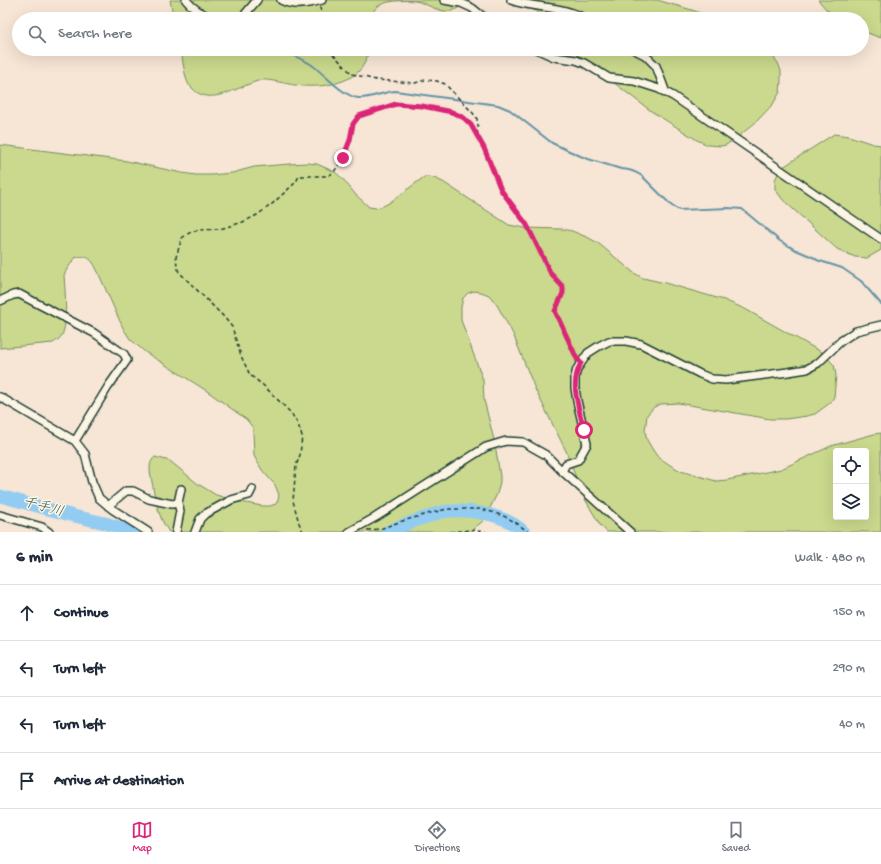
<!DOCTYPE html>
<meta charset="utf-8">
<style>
body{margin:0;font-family:"Gochi Hand","Klee One",sans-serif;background:#f6f6f7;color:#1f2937}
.controls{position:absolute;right:12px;bottom:12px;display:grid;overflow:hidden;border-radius:4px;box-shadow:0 4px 16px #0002}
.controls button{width:36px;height:36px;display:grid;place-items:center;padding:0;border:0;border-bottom:1px solid #e0e1e3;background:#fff;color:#1f2937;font:20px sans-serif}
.stop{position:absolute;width:12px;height:12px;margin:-9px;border:3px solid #db2777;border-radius:50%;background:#fff}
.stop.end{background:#db2777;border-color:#fff;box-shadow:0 1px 4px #0008}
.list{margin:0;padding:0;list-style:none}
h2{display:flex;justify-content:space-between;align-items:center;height:52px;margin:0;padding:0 16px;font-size:17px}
h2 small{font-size:13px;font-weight:400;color:#747a83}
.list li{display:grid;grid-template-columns:26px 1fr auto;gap:12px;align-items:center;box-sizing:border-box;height:56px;padding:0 16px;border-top:1px solid #e0e1e3}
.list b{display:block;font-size:15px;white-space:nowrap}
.list em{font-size:13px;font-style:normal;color:#747a83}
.icon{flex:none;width:22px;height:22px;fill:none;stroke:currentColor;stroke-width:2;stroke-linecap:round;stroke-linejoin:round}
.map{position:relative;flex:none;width:881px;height:532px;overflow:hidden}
.search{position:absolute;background:#fff;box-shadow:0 4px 16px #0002;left:12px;right:12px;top:12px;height:44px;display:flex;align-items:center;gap:10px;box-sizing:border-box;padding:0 14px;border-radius:22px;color:#747a83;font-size:15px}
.sheet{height:276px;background:#fff}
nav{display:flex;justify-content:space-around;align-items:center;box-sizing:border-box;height:56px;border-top:1px solid #e0e1e3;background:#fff;font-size:11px;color:#747a83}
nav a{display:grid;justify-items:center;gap:2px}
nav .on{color:#db2777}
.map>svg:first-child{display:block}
</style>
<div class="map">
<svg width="881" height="532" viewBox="0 0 881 532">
<rect width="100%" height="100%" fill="#f7e6d5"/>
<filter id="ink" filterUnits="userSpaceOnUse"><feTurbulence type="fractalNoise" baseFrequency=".025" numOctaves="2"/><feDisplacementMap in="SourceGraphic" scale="8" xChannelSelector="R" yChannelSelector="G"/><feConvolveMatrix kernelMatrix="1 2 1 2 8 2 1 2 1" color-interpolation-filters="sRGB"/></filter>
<g filter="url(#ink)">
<!-- green -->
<path fill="#cad98d" stroke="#748b60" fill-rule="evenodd" d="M170,0H467C463,4 457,10 451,11C438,13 427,3 415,1C405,0 383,0 376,8C373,11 372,15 371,19H174Z
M527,0H657L692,10L716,19H541Z
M818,0H881V38L862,31V19H841L827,10Z
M181,49H369C368,57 363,68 357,73C341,86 314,88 295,85C287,84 268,79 262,80C242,84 216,104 198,93C195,91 191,87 189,85C185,80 182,56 181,49Z
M563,49H767L778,63L781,71V81L780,92L773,104L756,122L738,137L726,145L721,146L708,145L697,140L651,111L601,73L573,57Z
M834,134L849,136L873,144L881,145V250L867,258L855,257L837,249L783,200L775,189V180L780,169Z
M0,145L127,161L182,173L196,175H211L232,173L254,167L289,164L307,163L317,164L335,172L343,179L355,194L369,207L376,208L381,207L389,203L424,177H429L434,178L443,182L509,225L525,228L562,229L572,231L589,238L598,243L634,273L643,278L665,283L724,300L745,309L823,353L834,365L836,375L834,397L830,403L815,414L807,416L786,419H770L678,403L661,404L654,407L647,415L645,431L647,440L651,447L657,456L670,465L681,471L716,481L727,480L781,469L831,446L874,434L881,433V532H607L600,525L582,494L566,451L535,389L513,334L497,305L489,295L481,292L474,291L468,293L463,298L461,307V320L483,380L484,400L495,444L500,476V482L497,494L484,520L470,532H169C156,515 154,491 150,471C150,465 150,461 155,457L170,461L198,484L216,495L241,502L262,506H270L276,504L278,500L279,495L275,485L262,470L254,456L253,432V428L247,420L207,391L145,352L130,339L123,328L97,270C92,259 87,254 75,258L67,269L64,275C65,289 68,324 62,335C60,339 56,341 53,343L0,348ZM836,451H866V517H836Z"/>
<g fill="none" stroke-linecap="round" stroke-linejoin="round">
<!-- stream -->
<path stroke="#6593a6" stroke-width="2" d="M277,49L281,50C291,55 303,59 312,65C324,74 343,96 358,98C371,99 382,92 395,91L498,105L510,110L552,143L567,150L585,158L621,169C629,169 636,172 642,176L672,206L679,210L729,208L742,209L780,241L796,250L815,258L817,260L842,268L861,281L881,304"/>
<!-- river -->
<path stroke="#93ccf2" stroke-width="13" d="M0,496L74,516L105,523L133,532
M387,532C401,526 416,520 430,516C434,514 438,513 442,512C467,508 506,514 524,532"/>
<!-- street casing -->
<g stroke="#1f3d34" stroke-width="10">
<path id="street" d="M186,0C193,9 204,15 214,19
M281,0C295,7 307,4 322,0
M444,0L461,3L472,8L486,19
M511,0C535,9 563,5 585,19
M241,19L257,0
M536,49L554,57L576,60L584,63L609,78L634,81L659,89L673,96L881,239
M633,49L645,55L656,66L666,93
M0,301L13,295L19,294L94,333L124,354L127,360L108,387L75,441
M0,397L75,441L85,454L92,482L99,498L112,509L148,532
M562,471L566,464L578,460L587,444L577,401L575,388V377L577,369L588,353L599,346L609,341H626L641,344L700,374L712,379L726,380L788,372L807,369L818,363L841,341L856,331L881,325
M108,506L126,491H133L149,499L172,504L178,503L181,489
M0,515L42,527L49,532
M176,532L180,511L178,503
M195,532L200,519L205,514L231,500L249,495L252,489
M349,532L376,517L486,447L506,441L523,442L546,455L562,471L630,532"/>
</g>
<!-- path -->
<path stroke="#1f3d34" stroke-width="1.5" stroke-dasharray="4 3" stroke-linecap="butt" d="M320,7L322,19
M328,49L352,74L376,80L415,83L425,80L437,81L445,84L473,113L477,119L478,126L477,136
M367,530L380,529L399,522L431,513L447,509H479L492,512L506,517L518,524L528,532
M303,532L299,523L293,501L296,466L300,455L302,436L298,424L291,413L264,386L250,375L241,356L232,327L224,317L179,272L177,267L176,257L182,238L189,233L198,230L220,229L243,222L257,215L271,205L296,182L299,176H328L334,172L343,158L350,140L353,125L359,116L397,104L422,106L452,113L464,118L471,125L484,148L501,190L527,225L551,274L563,287V293L555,311L577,359
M450,532L471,530L486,532"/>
<!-- street -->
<use href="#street" stroke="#fcf5e5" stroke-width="7"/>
</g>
</g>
<g fill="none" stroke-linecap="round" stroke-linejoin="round" filter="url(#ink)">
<!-- route -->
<path stroke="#db2777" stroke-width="5" d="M343,158L350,140L353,124L359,116L396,104L422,106L452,112L464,118L471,125L484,148L501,190L527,225L551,274L563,287V293L555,311L577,359L581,363C569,384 579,408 584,430"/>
</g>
<g text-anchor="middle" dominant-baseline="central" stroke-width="3" stroke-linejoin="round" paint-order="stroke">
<!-- water labels -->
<g font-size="14" font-style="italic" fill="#365a5a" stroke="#fcf5e5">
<text transform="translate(43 508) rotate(15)">千手川</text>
</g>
</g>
</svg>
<div class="controls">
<button><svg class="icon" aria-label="locate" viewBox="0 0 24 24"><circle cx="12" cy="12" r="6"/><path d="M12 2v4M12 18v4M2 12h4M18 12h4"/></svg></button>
<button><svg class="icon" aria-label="layers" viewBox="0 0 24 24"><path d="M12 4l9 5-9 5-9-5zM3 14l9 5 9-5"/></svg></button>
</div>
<div class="stop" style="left:584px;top:430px"></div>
<div class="stop end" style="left:343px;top:158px"></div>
<div class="search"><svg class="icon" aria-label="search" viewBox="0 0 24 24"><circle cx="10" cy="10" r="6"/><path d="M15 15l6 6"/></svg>Search here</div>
</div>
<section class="sheet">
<h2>6 min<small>Walk · 480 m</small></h2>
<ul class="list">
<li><svg class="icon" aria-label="ahead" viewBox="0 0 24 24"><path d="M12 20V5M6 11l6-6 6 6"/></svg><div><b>Continue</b></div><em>150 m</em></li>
<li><svg class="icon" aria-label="left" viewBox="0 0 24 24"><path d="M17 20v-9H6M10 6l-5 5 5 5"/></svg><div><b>Turn left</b></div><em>290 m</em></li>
<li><svg class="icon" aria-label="left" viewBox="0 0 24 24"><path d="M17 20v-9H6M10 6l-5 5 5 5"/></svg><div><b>Turn left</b></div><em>40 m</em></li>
<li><svg class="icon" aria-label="arrive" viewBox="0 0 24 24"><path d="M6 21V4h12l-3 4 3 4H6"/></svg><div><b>Arrive at destination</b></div></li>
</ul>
</section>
<nav>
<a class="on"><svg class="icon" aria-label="map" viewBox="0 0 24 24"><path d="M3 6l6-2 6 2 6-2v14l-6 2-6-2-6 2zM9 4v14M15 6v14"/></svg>Map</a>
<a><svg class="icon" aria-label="directions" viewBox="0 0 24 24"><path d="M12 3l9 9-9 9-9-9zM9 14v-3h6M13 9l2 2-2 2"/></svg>Directions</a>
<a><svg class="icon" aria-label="saved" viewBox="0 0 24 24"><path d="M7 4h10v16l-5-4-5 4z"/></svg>Saved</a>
</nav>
